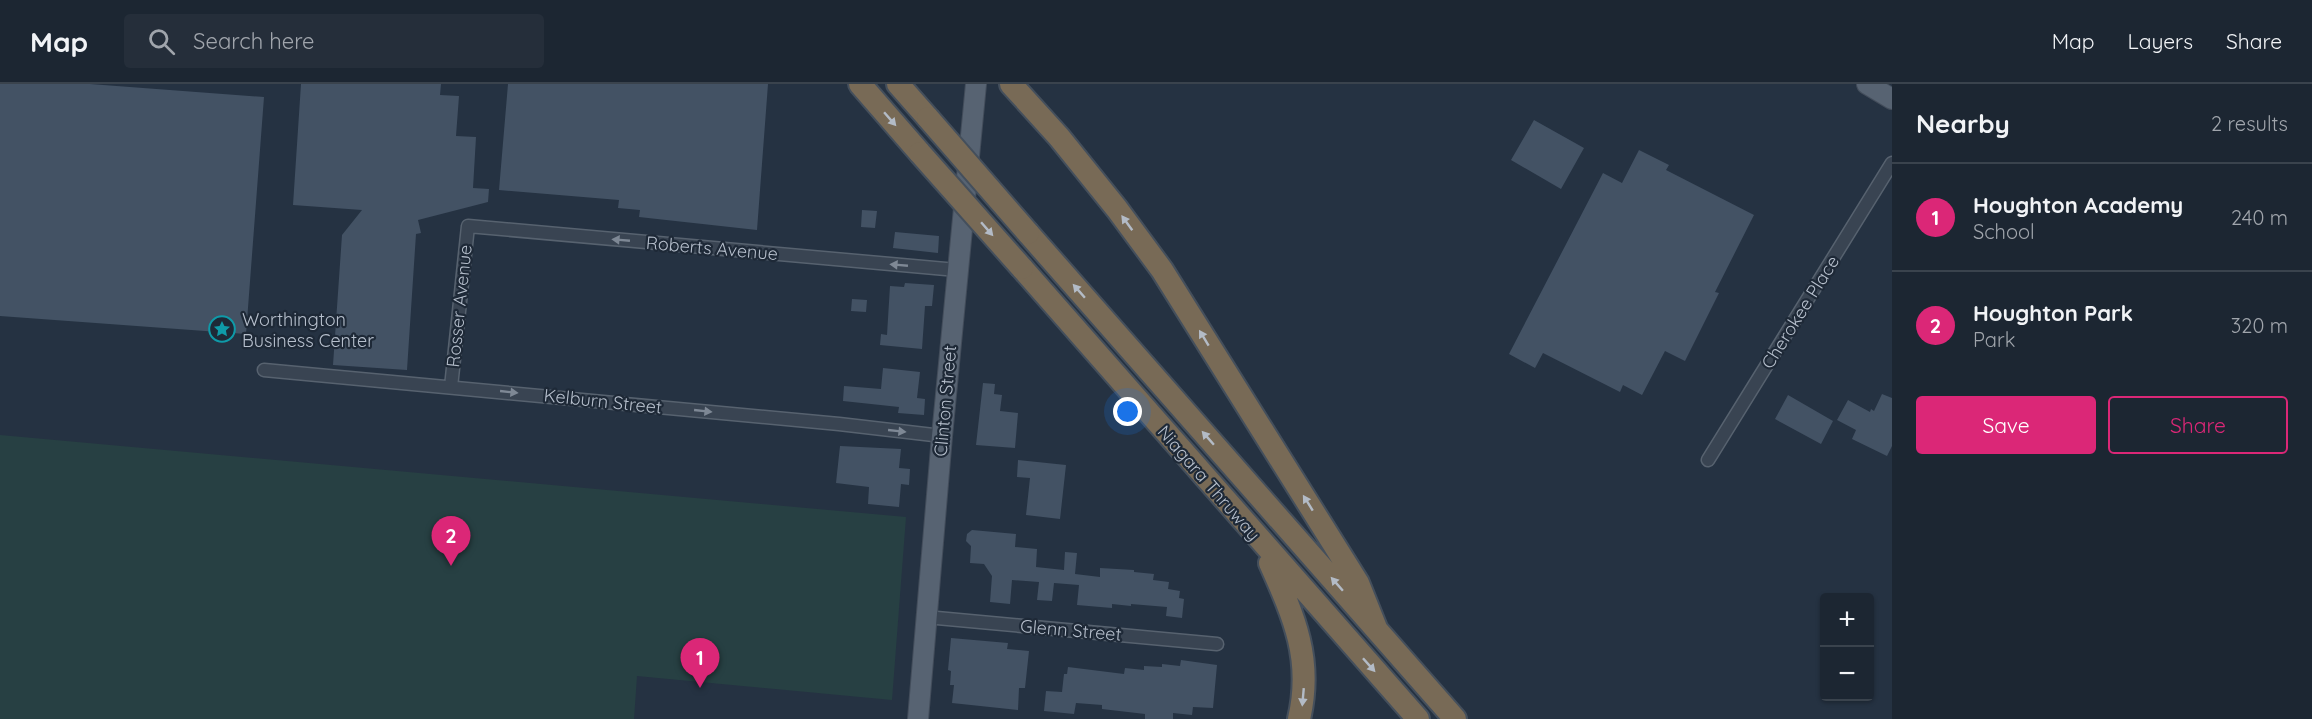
<!DOCTYPE html>
<meta charset="utf-8">
<style>
body{margin:0;font-family:Quicksand,sans-serif;background:#252e3a;color:#f1f3f6}
.controls{position:absolute;right:18px;bottom:18px;display:grid;overflow:hidden;border-radius:6px;box-shadow:0 2px 4px #0004}
.controls button{width:54px;height:54px;display:grid;place-items:center;padding:0;border:0;border-bottom:2px solid #3a434d;background:#1c2632;color:#f1f3f6;font:30px sans-serif}
.you{position:absolute;left:1128px;top:328px;width:21px;height:21px;margin:-15px;border:4px solid #fff;border-radius:50%;background:#1a73e8;box-shadow:0 0 0 9px #1a73e833}
.badge{display:grid;place-items:center;width:39px;height:39px;border-radius:50%;background:#db2777;color:#fff;font-size:20px;font-weight:700}
.pin{position:absolute;translate:-50% -50px;filter:drop-shadow(0 2px 3px #0008)}
.pin::after{content:'';position:absolute;top:32px;width:21px;height:18px;background:inherit;clip-path:polygon(0 0,100% 0,50% 100%)}
.list{margin:0;padding:0;list-style:none}
h2{display:flex;justify-content:space-between;align-items:center;height:78px;margin:0;padding:0 24px;font-size:26px}
h2 small{font-size:20px;font-weight:400;color:#a0a5ac}
.list li{display:grid;grid-template-columns:39px 1fr auto;gap:18px;align-items:center;box-sizing:border-box;height:108px;padding:0 24px;border-top:2px solid #3a434d}
.list b{display:block;font-size:22px;white-space:nowrap}
.list p{margin:0;font-size:20px;white-space:nowrap;color:#a0a5ac}
.list em{font-size:20px;font-style:normal;color:#a0a5ac}
.actions{display:flex;gap:12px;padding:18px 24px}
.actions a{flex:1;padding:14px 0;border:2px solid #db2777;border-radius:6px;text-align:center;font-size:21px;color:#db2777}
.actions .main{background:#db2777;color:#fff}
.icon{flex:none;width:33px;height:33px;fill:none;stroke:currentColor;stroke-width:2;stroke-linecap:round;stroke-linejoin:round}
.map{position:relative;flex:none;width:1892px;height:635px;overflow:hidden}
header{display:flex;align-items:center;gap:36px;box-sizing:border-box;height:84px;padding:0 30px;background:#1c2632;border-bottom:2px solid #3a434d}
header strong{font-size:28px}
nav{display:flex;gap:33px;margin-inline-start:auto;font-size:21px}
.search{width:420px;height:54px;background:#252e3a;display:flex;align-items:center;gap:15px;box-sizing:border-box;padding:0 21px;border-radius:6px;color:#a0a5ac;font-size:22px}
main{display:flex}
aside{flex:1;background:#1c2632}
.map>svg:first-child{display:block}
</style>
<header>
<strong>Map</strong>
<div class="search"><svg class="icon" aria-label="search" viewBox="0 0 24 24"><circle cx="10" cy="10" r="6"/><path d="M15 15l6 6"/></svg>Search here</div>
<nav><a>Map</a><a>Layers</a><a>Share</a></nav>
</header>
<main>
<div class="map">
<svg width="1892" height="635" viewBox="0 0 1892 635">
<rect width="100%" height="100%" fill="#253242"/>
<!-- green -->
<path fill="#274043" d="M0,351L906,433L892,616L637,592L634,635H0Z"/>
<!-- building -->
<path fill="#435264" d="M0,0H90L264,13L246,250L0,232Z
M301,0H441L440,11L459,12L456,52L476,53L473,104L489,105L488,118L418,136L421,149L416,150L407,286L333,281L342,151L362,126L293,121Z
M508,0H768L757,146L639,133L640,126L618,124L619,116L499,106Z
M1534,36L1584,64L1561,105L1511,76Z
M1639,66L1669,81L1666,86L1754,131L1715,208L1719,209L1685,277L1665,267L1642,311L1623,301L1620,308L1543,269L1535,284L1509,270L1603,89L1622,99Z
M862,126L877,127L875,144L861,143Z
M895,148L939,152L938,169L893,164Z
M905,199L934,201L932,222H925L922,265L880,261L881,250L887,251L890,202L904,203Z
M852,215L867,216L866,228L851,227Z
M883,284L920,288L917,314L925,315L924,331L898,329L899,323L843,317L844,302L881,305Z
M983,299L995,300L994,310L1002,311L1000,327L1018,329L1015,364L976,361Z
M1882,310L1892,314V362L1887,372L1852,355L1856,346L1837,336L1848,316L1870,328L1871,325L1874,327Z
M1788,311L1833,337L1821,360L1775,335Z
M840,362L901,365L899,384L910,385L909,401L901,400L899,423L868,420L869,403L836,399Z
M1018,376L1066,381L1060,435L1026,431L1030,394L1017,393Z
M972,446L1016,450L1015,463L1037,465L1036,483L1064,486L1065,468L1077,469L1075,490L1100,493V484L1134,486V488L1154,490L1153,496L1169,498L1168,505L1180,507L1179,514L1184,515L1182,534L1166,532L1167,523L1131,520V522L1112,520V524L1077,521L1079,501L1054,499L1052,517L1037,516L1039,498L1012,496L1010,520L990,518L992,492L984,480L970,479L971,462L966,457L967,450Z
M951,554L1008,559L1007,565L1029,567L1025,604H1019L1018,626L952,619L954,601H950L951,587L948,586Z
M1181,576L1217,581L1213,624L1193,623L1192,631L1173,629V635H1145V630L1102,625V621L1076,619L1074,630L1044,627L1046,607L1062,608L1064,590H1067L1068,583L1124,590L1125,584L1144,586V582L1162,583V580L1180,582Z"/>
<g fill="none" stroke-linecap="round" stroke-linejoin="round">
<!-- street casing -->
<g stroke="#57626f" stroke-width="15">
<path id="street" d="M264,286L839,340L942,352
M451,303L468,142L957,186
M1708,376L1892,79
M926,533L1217,560"/>
</g>
<!-- primary casing -->
<g stroke="#434d5b" stroke-width="22">
<path id="primary" d="M1867,0L1892,15
M918,635L942,352L976,0"/>
</g>
<!-- highway casing -->
<g stroke="#444f5c" stroke-width="26">
<path id="highway" d="M860,0L920,69
M898,0L928,34
M1011,0L1059,53L1117,125L1162,186L1358,499L1376,544
M1028,149L1455,635
M1022,184L1418,635
M1270,479C1294,533 1313,575 1299,635"/>
</g>
<!-- street -->
<use href="#street" stroke="#394452" stroke-width="12"/>
<!-- primary -->
<use href="#primary" stroke="#576372" stroke-width="20"/>
<!-- highway -->
<use href="#highway" stroke="#786a56" stroke-width="22"/>
<!-- highway-bridge casing -->
<g stroke="#444f5c" stroke-width="26" stroke-linecap="butt">
<path id="highway-bridge" d="M928,34L1028,149
M920,69L1022,184"/>
</g>
<!-- highway-bridge -->
<use href="#highway-bridge" stroke="#786a56" stroke-width="22"/>
</g>
<!-- one-way arrows -->
<defs><path id="oneway-solid" d="M-6-.8H1V-3.2L6.5 0L1 3.2V.8H-6Z" transform="scale(1.5)"/></defs>
<g fill="#b3bbc6">
<use href="#oneway-solid" transform="translate(890 35) rotate(49)"/>
<use href="#oneway-solid" transform="translate(1127 139) rotate(-126)"/>
<use href="#oneway-solid" transform="translate(987 145) rotate(49)"/>
<use href="#oneway-solid" transform="translate(1079 207) rotate(-131)"/>
<use href="#oneway-solid" transform="translate(1204 254) rotate(-121)"/>
<use href="#oneway-solid" transform="translate(1208 354) rotate(-131)"/>
<use href="#oneway-solid" transform="translate(1308 419) rotate(-122)"/>
<use href="#oneway-solid" transform="translate(1337 500) rotate(-131)"/>
<use href="#oneway-solid" transform="translate(1369 581) rotate(48)"/>
<use href="#oneway-solid" transform="translate(1303 613) rotate(95)"/>
</g>
<g fill="#7e8895">
<use href="#oneway-solid" transform="translate(621 156) rotate(-175)"/>
<use href="#oneway-solid" transform="translate(899 181) rotate(-175)"/>
<use href="#oneway-solid" transform="translate(509 308) rotate(6)"/>
<use href="#oneway-solid" transform="translate(703 327) rotate(6)"/>
<use href="#oneway-solid" transform="translate(897 347) rotate(6)"/>
</g>
<!-- icons -->
<defs>
<g id="sight-ring" transform="scale(1.35)"><circle r="9.5" fill="#1e2937" stroke="#0f9aa8" stroke-width="1.5"/><path d="M0-6L1.8-2.2L6-1.7L2.9 1.2L3.7 5.4L0 3.3L-3.7 5.4L-2.9 1.2L-6-1.7L-1.8-2.2Z" fill="#0f9aa8"/></g>
</defs>
<g fill-rule="evenodd">
<use href="#sight-ring" x="222" y="245"/>
</g>
<g text-anchor="middle" dominant-baseline="central" stroke-width="4.5" stroke-linejoin="round" paint-order="stroke">
<!-- street labels -->
<g font-size="18" fill="#b6bfcc" stroke="#1e2937">
<text transform="translate(712 164) rotate(5)">Roberts Avenue</text>
<text transform="translate(459 222) rotate(-84)">Rosser Avenue</text>
<text transform="translate(1800 228) rotate(-58)">Cherokee Place</text>
<text transform="translate(603 317) rotate(6)">Kelburn Street</text>
<text transform="translate(945 317) rotate(-85)">Clinton Street</text>
<text transform="translate(1209 399) rotate(49)">Niagara Thruway</text>
<text transform="translate(1071 546) rotate(5)">Glenn Street</text>
</g>
<!-- poi labels -->
<g font-size="18" fill="#b6bfcc" stroke="#1e2937" text-anchor="start">
<text x="242" y="235">Worthington<tspan x="242" dy="21">Business Center</tspan></text>
</g>
</g>
</svg>
<div class="controls">
<button>+</button>
<button>−</button>
</div>
<div class="you"></div>
<div class="pin badge" style="left:700px;top:604px">1</div>
<div class="pin badge" style="left:451px;top:482px">2</div>
</div>
<aside>
<h2>Nearby<small>2 results</small></h2>
<ul class="list">
<li><span class="badge">1</span><div><b>Houghton Academy</b><p>School</p></div><em>240 m</em></li>
<li><span class="badge">2</span><div><b>Houghton Park</b><p>Park</p></div><em>320 m</em></li>
</ul>
<div class="actions"><a class="main">Save</a><a>Share</a></div>
</aside>
</main>
